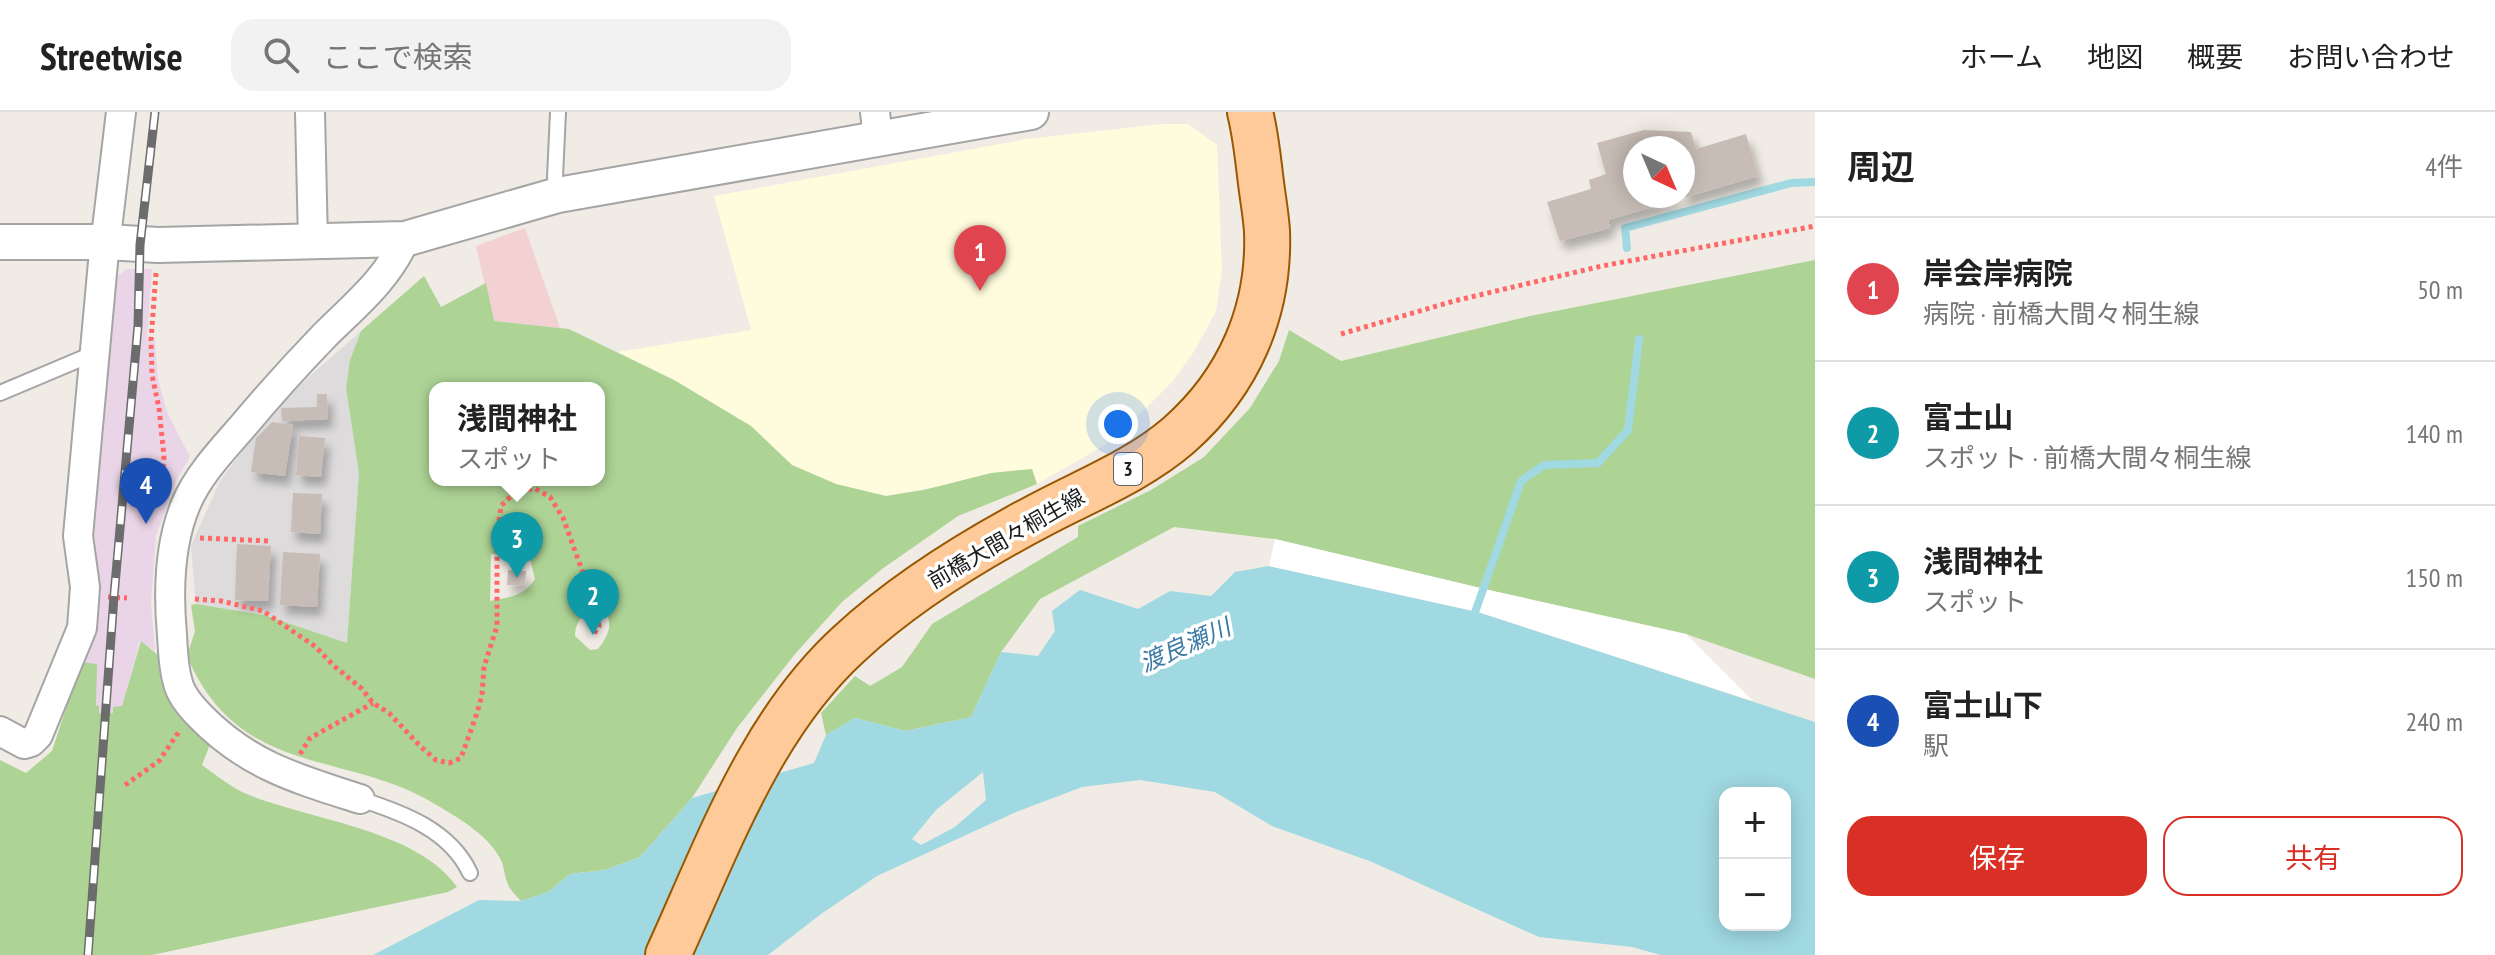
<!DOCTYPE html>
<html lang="ja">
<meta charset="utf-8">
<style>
body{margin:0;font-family:"PT Sans Narrow","Noto Sans JP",sans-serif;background:#f2f2f2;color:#222}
.controls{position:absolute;right:24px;bottom:24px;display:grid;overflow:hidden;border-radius:16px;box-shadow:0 4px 20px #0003}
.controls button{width:72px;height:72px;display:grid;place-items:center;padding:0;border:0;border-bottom:2px solid #e0e0e0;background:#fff;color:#222;font:40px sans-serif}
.compass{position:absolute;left:1623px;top:24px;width:72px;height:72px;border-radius:50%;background:#fff;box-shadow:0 4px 20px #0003;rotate:136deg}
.you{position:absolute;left:1118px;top:312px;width:28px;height:28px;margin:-20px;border:6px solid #fff;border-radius:50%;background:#1a73e8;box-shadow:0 0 0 12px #1a73e833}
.badge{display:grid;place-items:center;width:52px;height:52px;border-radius:50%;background:#d93025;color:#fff;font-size:26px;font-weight:700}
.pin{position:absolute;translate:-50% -66px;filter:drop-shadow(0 2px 4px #0008)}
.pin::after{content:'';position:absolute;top:42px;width:28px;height:24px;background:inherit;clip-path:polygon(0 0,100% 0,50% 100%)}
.popup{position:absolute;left:429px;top:270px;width:176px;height:104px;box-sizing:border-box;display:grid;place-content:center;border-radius:16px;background:#fff;filter:drop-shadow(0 2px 6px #0005);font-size:26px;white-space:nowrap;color:#767676}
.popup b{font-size:30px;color:#222}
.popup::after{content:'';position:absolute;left:50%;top:100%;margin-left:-16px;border:16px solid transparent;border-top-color:#fff}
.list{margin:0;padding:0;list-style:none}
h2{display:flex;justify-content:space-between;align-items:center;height:104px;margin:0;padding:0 32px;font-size:34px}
h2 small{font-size:26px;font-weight:400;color:#767676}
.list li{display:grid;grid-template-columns:52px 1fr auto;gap:24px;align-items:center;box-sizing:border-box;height:144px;padding:0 32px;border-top:2px solid #e0e0e0}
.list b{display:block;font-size:30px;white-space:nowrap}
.list p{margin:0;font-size:26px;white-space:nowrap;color:#767676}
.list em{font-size:26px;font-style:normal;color:#767676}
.actions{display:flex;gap:16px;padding:24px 32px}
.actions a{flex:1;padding:18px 0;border:2px solid #d93025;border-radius:24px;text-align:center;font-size:28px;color:#d93025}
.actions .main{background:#d93025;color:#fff}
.icon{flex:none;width:44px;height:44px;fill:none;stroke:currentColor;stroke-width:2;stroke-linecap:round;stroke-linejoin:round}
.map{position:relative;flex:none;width:1815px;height:843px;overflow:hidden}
header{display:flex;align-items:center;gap:48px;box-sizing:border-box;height:112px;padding:0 40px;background:#fff;border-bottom:2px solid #e0e0e0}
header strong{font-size:38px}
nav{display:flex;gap:44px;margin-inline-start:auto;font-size:28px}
.search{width:560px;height:72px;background:#f2f2f2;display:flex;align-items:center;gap:20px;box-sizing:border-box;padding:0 28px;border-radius:24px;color:#767676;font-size:30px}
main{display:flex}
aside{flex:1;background:#fff}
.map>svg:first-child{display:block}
</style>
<header>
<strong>Streetwise</strong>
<div class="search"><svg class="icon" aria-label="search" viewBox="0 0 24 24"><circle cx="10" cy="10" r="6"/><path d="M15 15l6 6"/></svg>ここで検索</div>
<nav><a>ホーム</a><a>地図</a><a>概要</a><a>お問い合わせ</a></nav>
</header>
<main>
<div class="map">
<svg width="1815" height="843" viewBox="0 0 1815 843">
<defs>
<filter id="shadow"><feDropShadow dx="5" dy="9" stdDeviation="4" flood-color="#0004"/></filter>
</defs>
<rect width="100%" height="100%" fill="#f0ebe4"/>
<!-- residential -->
<path fill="#dddbdb" d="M361,219L350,248L346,276L359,361L347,531L264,503L196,492L191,434L220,369L249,330L293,279Z"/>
<!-- commercial -->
<path fill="#f3d1d3" d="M525,116L560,216L493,209L476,134Z"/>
<!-- industrial -->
<path fill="#ead5e8" d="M127,157H152L147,228L155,229L158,267L167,300L190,345L175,371L156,424L151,490L155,539L140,529L122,595L113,601H99L82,550L88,420L109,170Z"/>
<!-- education -->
<path fill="#fffcde" d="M1162,12H1188L1217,33L1222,159L1216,199L1195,238L1173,269L1142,300L1105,333L1037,372L1031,357L886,384L836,372L792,353L751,314L674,268L618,240L751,218L714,84L1027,27Z"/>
<!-- forest -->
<path fill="#add395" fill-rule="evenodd" d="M1815,148V567L1686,522L1493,479L1275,427L1174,415L1040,487L1001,540L971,605L906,619L855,606L826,623L821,601L855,564L870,574L902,555L932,512L1078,425V414L1151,378L1204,345L1250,296L1279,249L1289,218L1341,249L1530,204Z
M424,164L441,195L486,171L494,209L569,217L674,268L751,314L792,353L836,372L886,384L924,378L991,361L1032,357L1037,372L958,404L882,457L842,490L795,542L737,616L692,686L640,745L605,758L570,762L548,780L521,789C516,783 509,777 507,770C504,762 504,753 500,746C488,724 462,708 440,695C347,636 240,669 187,544L195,519L191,493L196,492L264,503L347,531L359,361L346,276L350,248L361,219ZM435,276H599V368H435ZM491,442L530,447L535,467C524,484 510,485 490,489ZM600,493C615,508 610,522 598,537L590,538L575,524C576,506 585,500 600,493Z
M141,529L164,548L218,612L202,653C217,664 232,676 249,683C311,708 418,718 457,775L448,780L152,843H0V648L26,661L52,639L81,550L97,552L96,593L99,594V601H113V595L122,594Z"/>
<!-- water -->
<path fill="#a0d9e2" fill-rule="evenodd" d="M1269,454L1478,500L1815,610V843H1661L1632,835L1539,825L1372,750L1272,714L1215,680L1140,668L1082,675L1016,700L877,764L821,802L768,843H373L479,788L521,789L548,780L570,762L605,758L640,745L692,686L814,651L826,623L855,606L906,619L971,605L1001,540L1038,544L1055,519L1052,499L1080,478L1138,497L1170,479L1211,484L1235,460ZM983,660L986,688L955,715L921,733L912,727L936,698ZM1725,681H1785V813H1725Z"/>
<!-- pier -->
<path fill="#fff" d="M1275,427L1493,479L1686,522L1753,589L1478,500L1269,454Z
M103,596H110L92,843H85Z"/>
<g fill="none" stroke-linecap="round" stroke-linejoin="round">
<!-- stream -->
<path stroke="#a0d9e2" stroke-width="8" d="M1627,136L1625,116L1791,71L1815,70
M1472,509L1521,369L1544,353L1598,351L1628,318L1639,227"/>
</g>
<!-- building -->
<path fill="#c8bcb6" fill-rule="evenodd" filter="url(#shadow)" d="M1644,18L1691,20L1696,37L1746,22L1758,64L1608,108L1610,116L1560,129L1547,90L1591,77L1589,68L1606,62L1597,31ZM1635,36H1683V84H1635Z
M317,282H327L328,307L282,309L281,296L317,295Z
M272,310L293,313L285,364L251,360L256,326Z
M299,324L325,326L321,365L296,363Z
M293,381L322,382L320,422L291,420Z
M237,432L271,434L268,489L235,488Z
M283,440L320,442L317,495L280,493Z
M508,458L526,459L525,474L507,473Z"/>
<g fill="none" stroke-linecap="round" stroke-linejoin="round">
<!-- service casing -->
<g stroke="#a5a5a5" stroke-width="18">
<path id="service" d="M558,83L555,65L558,0
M0,281L83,246L95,243
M360,687C403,701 450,718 470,761"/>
</g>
<!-- minor casing -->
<g stroke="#a5a5a5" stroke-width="32">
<path id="minor" d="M310,0L313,130
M875,0L878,27
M0,619L24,632L31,630L38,623L82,516L85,475L78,424L103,150L121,0
M360,687C298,667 249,654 201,605C192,596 181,583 178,571C173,555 173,538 172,523C168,479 169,432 186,392C198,363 223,337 243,314C269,283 296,253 324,224C355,193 387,168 405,127"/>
</g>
<!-- tertiary casing -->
<g stroke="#a5a5a5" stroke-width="38">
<path id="tertiary" d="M0,130H106L158,133L405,127L558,83L1031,0"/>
</g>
<!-- primary casing -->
<g stroke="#995800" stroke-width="48">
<path id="primary" d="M668,843C717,736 760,613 849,532C906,479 975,437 1044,401C1090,377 1140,357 1179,323C1239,270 1270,199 1267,119C1266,104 1263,87 1261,71C1258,47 1256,24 1250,0"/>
</g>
<!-- path -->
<path stroke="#ff6866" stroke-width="5" stroke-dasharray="4 4" stroke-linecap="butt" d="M156,161L151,228L152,263L159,296L164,344L161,378
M1341,222L1454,189L1602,154L1815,114
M146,406L148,374L162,372
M200,426L270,429
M108,485L127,486
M195,487L221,489L263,499L316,535L334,554L361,576L373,591L389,601L421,635L436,648L449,651L461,646L477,601L482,583L484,555L497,514V424L501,394L514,381L534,376L550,385L563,406L597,499L599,514L593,523
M300,642L310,626L373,591
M125,673L159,649L180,618"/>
<!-- service -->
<use href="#service" stroke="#fff" stroke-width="14"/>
<!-- minor -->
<use href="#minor" stroke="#fff" stroke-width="28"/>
<!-- tertiary -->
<use href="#tertiary" stroke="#fff" stroke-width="34"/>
<!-- primary -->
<use href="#primary" stroke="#ffca9a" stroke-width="44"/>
<!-- rail casing -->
<g stroke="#6c6c6c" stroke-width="9">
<path id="rail" d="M88,843L114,484L138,214L140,133L155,0"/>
</g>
<!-- rail -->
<use href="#rail" stroke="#fff" stroke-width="6" stroke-dasharray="18" stroke-linecap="butt"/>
</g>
<!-- trees -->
<circle fill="#6eb468" cx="148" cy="365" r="10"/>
<g text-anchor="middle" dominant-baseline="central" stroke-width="7" stroke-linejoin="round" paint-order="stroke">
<!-- shield labels -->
<rect fill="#fff" stroke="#626262" stroke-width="2" x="1114" y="341" width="28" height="32" rx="6"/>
<g font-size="20" font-weight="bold" fill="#1e1e1e">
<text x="1128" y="357">3</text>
</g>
<!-- street labels -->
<g font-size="22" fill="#1e1e1e" stroke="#fff">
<text transform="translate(1006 426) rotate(-30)">前橋大間々桐生線</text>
</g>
<!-- water labels -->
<g font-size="24" font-style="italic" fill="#3d7ba6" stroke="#fff">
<text transform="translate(1185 533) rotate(-24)">渡良瀬川</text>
</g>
</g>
</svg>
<div class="controls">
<button>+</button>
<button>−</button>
</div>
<svg class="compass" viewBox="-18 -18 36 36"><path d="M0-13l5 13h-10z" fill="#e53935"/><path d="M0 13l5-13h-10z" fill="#767676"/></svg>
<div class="you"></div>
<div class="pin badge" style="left:980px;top:179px;background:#e0444e">1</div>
<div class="pin badge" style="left:593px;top:523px;background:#0f9aa8">2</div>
<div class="pin badge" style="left:517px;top:466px;background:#0f9aa8">3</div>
<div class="popup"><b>浅間神社</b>スポット</div>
<div class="pin badge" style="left:146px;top:412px;background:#1a4fb4">4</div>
</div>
<aside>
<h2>周辺<small>4件</small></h2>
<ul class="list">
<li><span class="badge" style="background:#e0444e">1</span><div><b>岸会岸病院</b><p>病院 · 前橋大間々桐生線</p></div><em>50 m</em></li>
<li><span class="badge" style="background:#0f9aa8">2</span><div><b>富士山</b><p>スポット · 前橋大間々桐生線</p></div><em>140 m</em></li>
<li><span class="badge" style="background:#0f9aa8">3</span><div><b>浅間神社</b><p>スポット</p></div><em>150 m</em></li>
<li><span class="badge" style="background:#1a4fb4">4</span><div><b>富士山下</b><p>駅</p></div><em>240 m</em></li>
</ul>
<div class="actions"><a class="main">保存</a><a>共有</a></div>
</aside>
</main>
